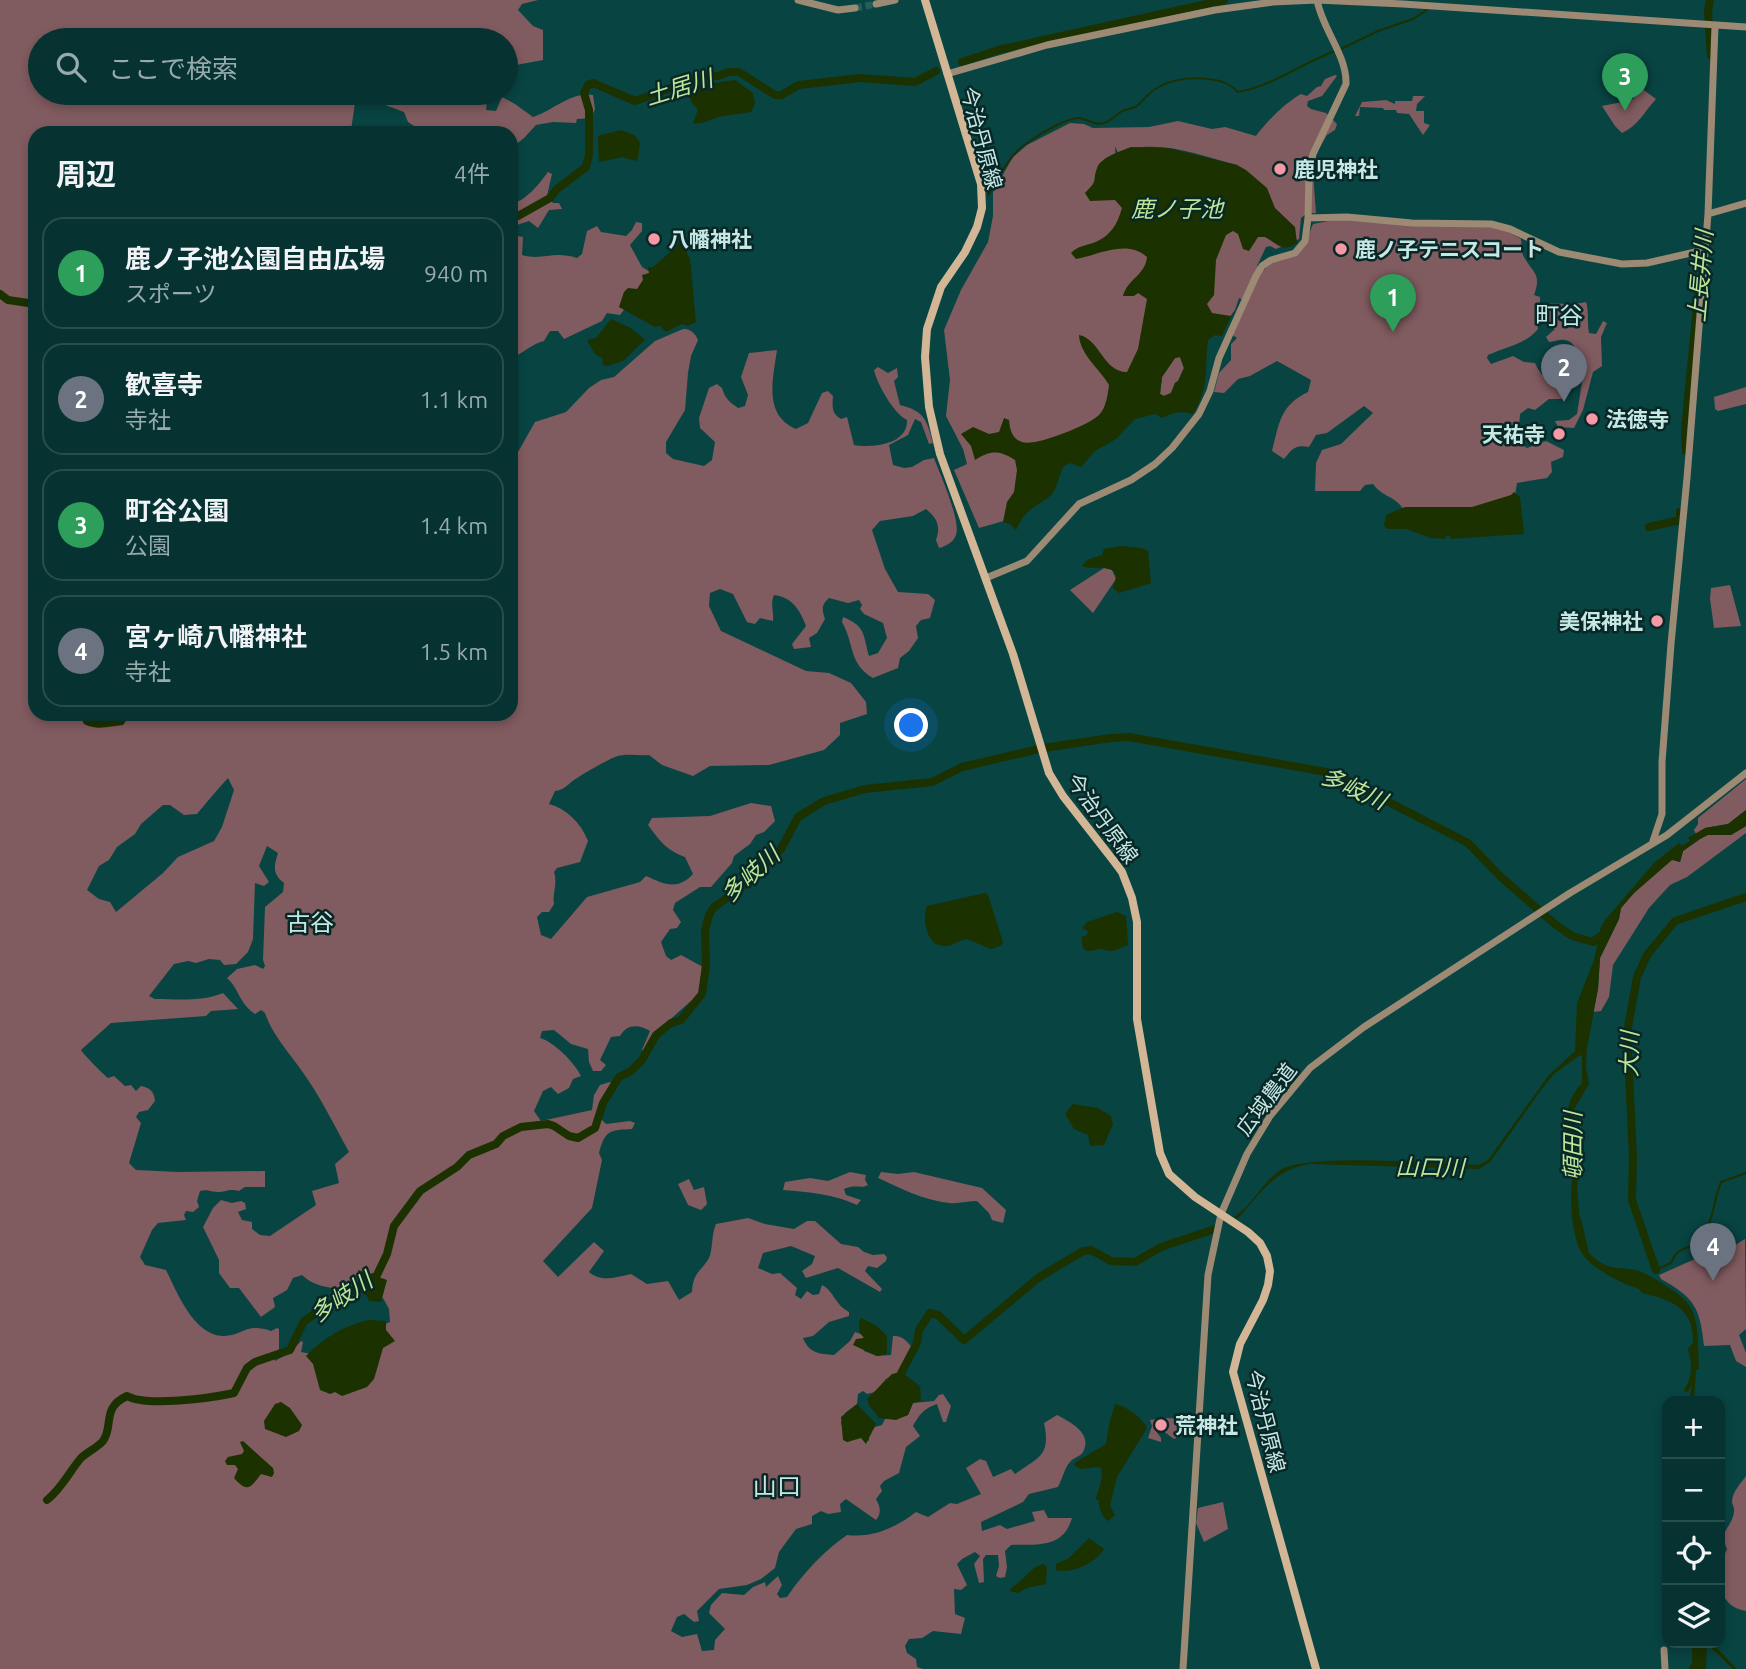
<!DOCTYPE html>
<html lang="ja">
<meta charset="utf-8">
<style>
body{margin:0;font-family:Ubuntu,"Noto Sans JP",sans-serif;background:#0f3b3a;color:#f1f3f6}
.controls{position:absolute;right:21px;bottom:21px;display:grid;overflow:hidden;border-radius:14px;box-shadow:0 4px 10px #0003}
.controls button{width:63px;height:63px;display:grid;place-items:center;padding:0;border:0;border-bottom:2px solid #274e4d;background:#063332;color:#f1f3f6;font:35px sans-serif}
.you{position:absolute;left:912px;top:726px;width:24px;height:24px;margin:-18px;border:5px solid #fff;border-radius:50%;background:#1a73e8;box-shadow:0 0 0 10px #1a73e833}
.badge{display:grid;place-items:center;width:46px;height:46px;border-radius:50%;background:#d6ab8b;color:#fff;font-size:23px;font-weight:700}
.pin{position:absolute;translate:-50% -58px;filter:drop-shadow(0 2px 4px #0008)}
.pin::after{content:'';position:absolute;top:37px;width:24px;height:21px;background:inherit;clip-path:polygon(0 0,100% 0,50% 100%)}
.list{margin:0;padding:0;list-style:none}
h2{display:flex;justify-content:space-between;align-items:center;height:91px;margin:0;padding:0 28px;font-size:30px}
h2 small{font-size:23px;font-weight:400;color:#98aaac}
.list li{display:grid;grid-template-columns:46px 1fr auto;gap:21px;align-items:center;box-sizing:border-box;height:112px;margin:0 14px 14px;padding:0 14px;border:2px solid #274e4d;border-radius:21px}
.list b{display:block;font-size:26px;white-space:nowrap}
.list p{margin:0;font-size:23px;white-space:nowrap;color:#98aaac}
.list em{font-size:23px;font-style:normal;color:#98aaac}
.icon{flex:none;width:38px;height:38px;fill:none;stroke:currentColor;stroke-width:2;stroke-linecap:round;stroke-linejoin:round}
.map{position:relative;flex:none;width:1746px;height:1669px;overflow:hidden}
.search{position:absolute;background:#063332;box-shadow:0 4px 10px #0003;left:28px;top:28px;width:490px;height:77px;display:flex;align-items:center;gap:18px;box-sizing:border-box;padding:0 24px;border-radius:38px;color:#98aaac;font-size:26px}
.panel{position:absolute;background:#063332;box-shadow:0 4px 10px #0003;left:28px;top:126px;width:490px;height:595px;border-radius:21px}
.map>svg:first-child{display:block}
</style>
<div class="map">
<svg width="1746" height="1669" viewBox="0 0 1746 1669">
<rect width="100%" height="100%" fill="#084442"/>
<!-- green -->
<path fill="#805b5f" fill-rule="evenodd" d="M0,0H538L522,4L518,10L533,26L543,30V60L506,67V40H40V93H492L487,100L486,110L496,111L502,97L515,104L533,117C552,111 572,91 593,95L595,109L591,118L577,119L576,123L553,122L536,125L524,138L511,148V133H425L408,122L404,112L377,102L355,103L351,130L354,133H35V714H511V454L518,452L535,422L566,412L589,388L601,380L614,377L655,341L683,329C690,328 696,334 698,340L691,356L688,373L685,410L666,442V453L673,459L704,466L712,460L715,442L700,428L699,418L709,388L717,384L722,388C725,399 730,402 738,408L745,406L748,395L741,377L749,353L777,350C773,379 763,415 796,429L808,423L822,393L828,391L833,396C832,407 832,414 841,419L847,417L854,445C872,448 908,445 907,420C894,414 877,384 874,370L878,367L888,373L897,368L898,377L894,381L900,405C925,411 927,421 933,443L929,444L921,422L915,419L908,435L889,445L893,465L904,468L912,467L924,460L934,458C940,474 961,520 956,535C953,543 946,546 939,548L936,540C941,526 937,518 926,509L913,516L880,521L872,530L885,569L898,592L928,594L935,600L930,618L921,620L916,626L918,638L909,651L900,658L898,668L873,678C848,663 855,645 842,622L843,617C866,626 863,635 869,656L878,653L887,638L883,623L864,614L860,609L862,605L859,600L848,603L829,598C821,605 822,610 825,619L817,633L809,638L811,647L794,649L792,644L806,626C800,610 792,597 774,595C770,603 774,612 773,621L760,618L755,624L747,622L733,594L720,589L710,593L709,606L721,631L806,671L829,673L851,683L866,702L867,714L840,723V735L824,750L769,765L710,766L693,776L662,765L649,755C637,756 626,753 615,757C607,760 581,775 574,780C567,785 564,790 555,791L549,804C567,809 581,823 588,841L580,862L557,868L554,872C558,884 552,893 554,904L549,912H542L537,917L541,935L551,939L587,897L640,882L646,876C664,884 677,891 693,874L685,857C667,851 659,840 648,825L652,818L710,816L751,803L771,806L775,821L764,832L756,835L750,844L734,856L732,863L711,887H700L675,903L673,910L681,922L677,928L670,929L661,942L666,956L671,960L681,955L703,967L701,992L655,1033L645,1053L642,1050L650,1031C638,1024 627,1024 620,1036L611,1037L600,1060L606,1065L601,1071H593L589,1062L588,1049L571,1044L554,1030L542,1031L540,1038C553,1041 575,1063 581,1076L573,1079L569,1088L558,1094L551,1087L543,1091L534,1111L541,1121L592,1110L594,1095L600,1085L610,1082L611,1083L604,1094L598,1116L606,1124L630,1121L635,1123L632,1129C610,1130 605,1130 599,1153L602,1160L592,1208L543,1261L558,1277L594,1242L604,1251L589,1272C602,1283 616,1277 631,1274L647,1284L668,1281L679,1300L692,1292C693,1272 700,1273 709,1258C713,1250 711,1235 716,1224L748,1218L765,1224L794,1229L807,1221H815L841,1244L858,1247L864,1252L873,1255L884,1254L887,1257L886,1261L877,1268L868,1266L865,1271L882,1289L880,1292L838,1268L806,1278L802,1271L812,1264L815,1256L791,1246L763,1253L758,1268L772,1274L780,1273L797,1288L795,1295L801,1299L807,1291L813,1295L819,1294L822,1285C834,1291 835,1305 849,1312V1316L829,1322L813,1336L803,1338C809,1353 819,1354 834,1355L850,1341L855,1332L863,1335L864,1338L861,1339L864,1351L877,1356L891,1355L893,1336C901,1335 908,1341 912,1348L900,1369L901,1372L886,1379L875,1392L867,1394L863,1391L858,1394L857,1404L845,1413L841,1423L847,1442L861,1437L869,1441V1434L875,1427L882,1425L885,1419L908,1415L913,1403L934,1401L939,1395L943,1394L951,1406L946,1422H943L937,1404C923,1409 920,1414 913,1426L920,1436L906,1447L899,1473L884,1481L880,1486L882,1491L876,1499C880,1506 882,1513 876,1520L846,1499L840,1504L841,1512L828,1514L821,1511L812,1516V1524L796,1529L779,1552L775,1568L761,1579L747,1585L719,1589L697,1611L699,1621L694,1622L684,1614L677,1617L671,1631L682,1637L697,1634L702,1651L714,1650L715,1640L725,1629L709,1613L711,1605L722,1593L744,1595L753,1587L765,1582L766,1587L778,1576L782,1585L777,1594L780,1598L787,1597C804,1572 823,1552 847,1535C873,1538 895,1528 916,1512L928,1517L950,1503L957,1504L981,1494L966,1468L980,1459L986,1461L993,1477L1011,1469L1015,1474C1039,1457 1051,1456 1044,1423L1057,1415C1070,1422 1093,1433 1083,1452C1080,1457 1074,1457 1070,1462C1065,1467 1062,1480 1058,1487L1029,1494L1023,1502L981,1522L982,1531L1000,1525L1007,1529L1035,1521L1032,1512L1044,1510L1048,1518H1072C1063,1549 1038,1544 1011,1545L1005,1551L1007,1567L1005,1577L1000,1578L996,1576L999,1566L998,1555H986L983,1559L984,1582L979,1583L974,1564L980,1556L975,1552L962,1559L957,1564L967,1585L961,1590L954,1589L955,1614L965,1618L961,1634L933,1631L922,1638L909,1639L905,1646L907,1653L916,1659L917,1667L923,1669H0ZM228,778L234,790L222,827L214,841L178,857L163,873L116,912L110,902L99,899L87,890L99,866L109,860L117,847L135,834L141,824L163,805H170L184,815L197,814C208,801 216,791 228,778ZM267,846L278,853C274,866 272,874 284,883L283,892L265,907L263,960L265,966L263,969L255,965L237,969L227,978C240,990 238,1002 255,1014L261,1010L265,1013C272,1034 287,1050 299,1067C319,1094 333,1123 349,1152L335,1164L339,1183L312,1191L316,1205L270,1236L260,1235L252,1229V1222L242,1220L238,1212L246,1209L245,1203L241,1201L232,1203L221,1200L213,1208L203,1227L219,1260V1273L230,1288H239L261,1317L275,1307L273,1298L287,1290L293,1278L302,1275C319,1291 342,1288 362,1289C369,1290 377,1295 383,1298L389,1309L390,1322L317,1355L301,1352L303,1342L301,1341L291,1352L275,1361L273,1355L279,1349V1329L277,1328L271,1331C245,1322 242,1337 222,1336C193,1334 177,1292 166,1270L145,1265L140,1257L152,1230L158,1223L186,1220L184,1215L186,1211L193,1212L199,1207L197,1201L200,1191C208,1189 210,1192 217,1192C227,1192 228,1188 239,1191L245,1187H265V1171L178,1172L136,1170L129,1163L141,1123L136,1117L139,1112L148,1110L155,1101C154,1092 151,1088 141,1086L136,1091L131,1085L125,1086L114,1076L108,1078C104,1075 84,1055 81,1050L111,1023L206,1016L211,1011L238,1009L223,993C202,1002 177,999 155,999L149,996L174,964L188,961L196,963L209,959L220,960L224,965L236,964L248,952L253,939L255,883L264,886L269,882L259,866Z
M1335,75L1337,76L1322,96L1308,101L1307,106L1311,109L1326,113L1337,124L1335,130L1327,135L1312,160L1316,213L1306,214L1301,218L1299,239L1276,249L1270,246L1266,247L1257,266L1264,270C1272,258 1290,261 1300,251C1307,244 1309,233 1313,224L1339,219L1481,225L1507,231L1521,239C1522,245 1521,252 1524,257C1533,273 1542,274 1534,295L1540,297V305C1556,302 1570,306 1586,302C1589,309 1587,323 1589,333L1596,334L1603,321L1607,323L1601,337L1602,366L1593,372L1583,410L1574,428L1558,427L1555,421L1569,420L1577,414L1583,376L1579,377L1561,399H1549L1535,410L1528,408L1520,414L1518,442L1527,448L1546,441L1564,450L1563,457L1551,462L1552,472L1547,478L1517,483L1514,502L1471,512L1406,513C1395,494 1384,499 1373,484L1365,485L1360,491H1315L1316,463L1322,450L1341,444L1373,413L1364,406L1327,433L1316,435L1309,447C1295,444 1292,449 1284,459L1272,451C1279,424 1280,405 1308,392L1311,380L1277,361L1250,376L1238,379L1224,393L1214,392L1219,373L1231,360V344L1237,338L1231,334L1247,302L1239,298L1235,310L1225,323L1201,309L1237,165C1199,155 1156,137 1118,153L1115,146L1118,194L1147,244L1154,296L1145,346L1102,422L1029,450L996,446L1017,455L1022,466L1007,520L979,528L954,470L967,464L963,449L946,416L950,380L944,330L961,290L988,242L993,216V192L1013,157L1027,145L1070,123L1084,124L1093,128L1149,127L1178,121L1212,129L1225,127L1256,136C1267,121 1285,103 1301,94L1307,96L1317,87L1321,86L1325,79ZM1543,321L1555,329L1546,337L1549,342C1554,342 1560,339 1565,340C1584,343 1577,377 1560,385C1546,381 1541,376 1535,363L1524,362L1513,356L1491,364L1487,358L1488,355C1506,347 1526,344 1538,329L1537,324Z
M1641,88L1656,99C1644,112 1638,126 1622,133L1615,126L1602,106L1632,100Z
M1413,96H1425L1417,104L1416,111H1424V123L1430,125L1423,135L1409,114L1397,113L1396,110H1384L1383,108L1360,107L1359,116H1355L1362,102L1386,100L1395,104V101H1412Z
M548,172L552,174L547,196L553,203H559L562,209L549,210L538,228L529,221L511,227V204C527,200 538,185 548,172Z
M636,222L642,223V231L630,245L642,267L652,273L620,315L607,313L602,321L564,339L558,331H550L544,341C533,343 522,354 511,358V235L523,237L522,255C543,261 553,250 577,258L582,254L587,231L597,226L601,232L626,236L632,230Z
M1180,357L1184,368L1178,381L1175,383L1171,393L1164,396L1160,394L1162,377L1175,358Z
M1746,387V404L1718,411L1715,409L1714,397Z
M1104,568L1112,570L1116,579L1093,613L1070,590Z
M1730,585L1741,626L1714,628L1710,599L1711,588Z
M1746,779V810L1728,824L1705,828L1696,834L1694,830L1698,824V818Z
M1746,826V833L1687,877L1670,885L1649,908L1613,965L1609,997L1601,1011L1593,1012L1598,989L1600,958L1619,919L1621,908L1634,893L1672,859L1680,862L1683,851L1700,839L1708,834L1731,835Z
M850,1172L866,1175L865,1180L868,1185C861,1189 855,1184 844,1189L846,1195L861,1200L857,1205C833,1194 810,1192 783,1190L785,1182L810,1178L828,1181Z
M881,1172L898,1174L914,1172L982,1188L1006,1210L1003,1223L992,1220L989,1213L977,1201C968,1201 958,1204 949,1203C923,1200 900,1188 878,1178Z
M689,1179L694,1190L704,1187L707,1204L701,1210L688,1205L678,1184Z
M1745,1239L1746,1329L1739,1335L1746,1353V1367L1736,1361L1730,1345L1704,1346C1700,1308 1695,1298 1661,1279L1659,1275L1713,1251L1719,1255Z
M1164,1418L1184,1419L1181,1424V1436L1174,1439L1158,1427L1156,1431L1161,1438V1442L1148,1438L1152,1426L1150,1420Z
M1746,1476V1611C1715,1606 1716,1572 1727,1549C1718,1530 1732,1528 1734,1512C1735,1508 1732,1505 1732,1501C1733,1491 1741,1483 1746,1476Z
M1223,1502L1228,1529L1204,1542L1196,1523L1198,1508Z"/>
<!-- water -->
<path fill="#1b3100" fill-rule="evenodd" d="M735,80L753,93L755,104L751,112C740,114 725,115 716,118C706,121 703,124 693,123L698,110C692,102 685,97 693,86Z
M621,130L634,135L640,142L638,159L636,161L622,157L599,162L598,136Z
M1131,147L1168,148L1237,165L1246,170L1267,188L1275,208L1295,227L1297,243C1282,253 1278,244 1265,237H1258L1249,251L1243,249L1238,234L1233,231L1226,235L1216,260L1214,295L1207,304L1212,313L1231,316L1222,336L1215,335L1208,340C1204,370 1211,384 1193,414C1181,411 1173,412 1162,418L1155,414L1135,419L1116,439L1095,451L1081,467L1070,463L1064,466C1058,475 1058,490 1049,497C1032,509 1026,509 1016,530L1010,524L1003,522L1007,502L1014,492L1017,470L1015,460C1000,450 990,450 975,460L971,446L961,434L973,427L989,434L999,432L1004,418L1009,420C1010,430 1012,439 1022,442C1035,447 1089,425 1099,415C1106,408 1108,394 1109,385C1100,369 1080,355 1079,335C1100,339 1103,372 1127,372L1138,349L1147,299L1138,293L1134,296H1123C1128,278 1145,276 1147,257C1127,239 1099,255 1076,259L1071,253C1078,246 1084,246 1093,243C1111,236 1117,225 1122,208L1115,200L1090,201L1085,193C1099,179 1092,182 1097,168C1101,157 1121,151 1131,147ZM1180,357L1184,368L1178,381L1175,383L1171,393L1164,396L1160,394L1162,377L1175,358Z
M683,236L688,240L684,247L690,259L696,322L688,326L682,324L666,332L660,326L655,327L619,307L624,292L628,288L637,289L643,280L642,275L649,273L648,267H653L676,247Z
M611,319L631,328L645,340L623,361L607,366L603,365L602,358L595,354L587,340L596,338Z
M1514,492L1520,497L1524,534L1450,539V536H1446L1445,539L1431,538L1406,529H1387L1384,526L1386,515L1405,507H1472L1511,495Z
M1121,546L1142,548L1148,551L1151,583L1119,593L1113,588C1113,585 1115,581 1116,578C1116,562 1091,571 1082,566L1087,560L1102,555L1104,549Z
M89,714H131L123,725C110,726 97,731 84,724L81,718Z
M1746,810V826L1731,835H1708L1700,839L1683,851L1680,862L1672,860L1634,893L1621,908L1619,919L1600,958L1598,989L1587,1048L1586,1067L1589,1084L1573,1111L1579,1215L1581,1219L1589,1253C1612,1276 1620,1263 1644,1273C1700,1304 1697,1308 1699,1370H1696L1694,1401H1686L1690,1396L1692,1384L1688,1392H1685L1684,1389C1693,1378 1692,1363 1688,1349L1693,1343C1694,1308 1672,1300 1642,1293L1639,1289C1624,1285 1589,1267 1581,1252C1573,1236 1571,1213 1571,1195C1571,1188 1573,1180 1572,1173C1566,1144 1558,1107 1582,1083V1056L1580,1055L1554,1074L1541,1090L1490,1162L1479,1169L1310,1164C1276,1169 1262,1191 1240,1216L1236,1219L1234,1217C1252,1206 1262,1183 1279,1171C1305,1152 1440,1164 1478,1165L1488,1160L1549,1075L1575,1051L1577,1003L1594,960L1601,927L1605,920L1654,863L1679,843L1682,846L1690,841L1688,838L1705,828L1728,824Z
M985,893L988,895L1003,942L1001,946L991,949L967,939C959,940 953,946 945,946C926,947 922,918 927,906Z
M1117,912L1126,916L1128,945C1122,947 1117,950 1111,951C1106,951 1104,949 1099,949C1086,952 1081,953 1082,937L1087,935L1088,931L1082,928L1087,922Z
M1073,1104L1098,1108L1111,1116L1113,1124L1104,1145L1090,1146L1088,1135L1074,1129L1065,1114Z
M358,1270L387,1280L381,1302L369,1301L367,1296L359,1291Z
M861,1318L877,1326L887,1336V1354L877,1356L853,1345L856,1339L864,1338L860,1333L859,1321Z
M369,1320L386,1321V1330L395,1341L383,1348L374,1379L367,1387L342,1396L335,1392L330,1394L320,1390L313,1364L306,1356C323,1338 345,1325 369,1320Z
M901,1372L920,1386L921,1401L913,1403L908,1415L896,1420L879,1418L869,1405L867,1399L892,1374Z
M281,1402L290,1408L302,1425L299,1431L286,1437L265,1429L264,1421L275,1404Z
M857,1404L876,1424L866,1444L861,1438L847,1442L843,1440L841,1417Z
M1115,1404C1126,1406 1143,1418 1147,1428L1117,1477L1110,1506L1115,1515L1108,1521C1103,1518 1098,1507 1099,1501L1096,1499C1098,1488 1104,1480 1101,1468L1098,1467L1081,1469L1074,1465L1076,1462L1106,1444L1109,1425Z
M243,1441L273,1468L274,1473L272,1477L261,1474C251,1487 248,1494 234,1478L238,1469L235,1465H227L225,1461L228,1457L242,1454L244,1451L240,1442Z
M1089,1538L1104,1549C1095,1563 1073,1574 1056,1570V1564L1069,1558Z
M1043,1564L1047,1567L1046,1584L1027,1588L1018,1593L1010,1591L1011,1588C1025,1580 1029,1568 1043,1564Z
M1692,1643H1712L1737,1669H1733L1707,1644L1706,1669H1689L1692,1662Z"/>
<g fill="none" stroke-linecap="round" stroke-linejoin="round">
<!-- stream -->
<path stroke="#1b3100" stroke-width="2" d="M1341,49L1378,31L1413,19L1427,10
M988,195C1000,175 1010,153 1030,141C1040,134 1068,117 1079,118C1088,119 1094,126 1104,123C1112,120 1116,115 1122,111C1127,109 1133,109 1137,106C1144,100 1148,93 1157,88C1177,76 1221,73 1238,92C1273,86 1302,63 1335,51
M1656,1270L1671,1263C1680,1241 1696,1252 1704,1236C1713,1220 1714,1199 1721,1182L1746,1173"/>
<!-- river -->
<path stroke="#1b3100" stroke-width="8" d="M1710,0L1708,11L1711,56
M962,62L998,50L1224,0
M511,217L518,216L550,198L557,189L586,167L589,155V110L584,93L588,85L593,83L635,101L705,76H718L729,72H739L775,95H781L799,85L860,78L915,82L936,71
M0,294L8,300L35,304
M1686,451L1685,429L1698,296
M1649,527L1680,520V512
M1656,1270L1632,1200L1633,1157L1627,1033L1637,977L1647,955L1675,921L1746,897
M899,1377L917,1343L919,1330L930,1313L938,1315L964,1340L1038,1278L1083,1251L1091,1250L1111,1261L1135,1262L1161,1247L1215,1229
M47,1500C62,1488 69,1472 81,1458C87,1452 97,1448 103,1441C114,1426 101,1408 127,1396C146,1407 211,1398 234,1393L247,1368L255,1362L290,1350L304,1321L377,1275L387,1254L394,1226L420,1191L457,1167L469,1155L496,1144L503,1136L521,1127L548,1124L554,1126L569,1136L578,1138L595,1128L603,1103L619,1077L631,1071L642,1060L656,1035L671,1023L681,1020L702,994L706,965L705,931L709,915L714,907L738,890L781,849L798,817L824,801L865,789L932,782L962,767L1043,748L1111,738L1129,737L1326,772L1348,781L1468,843L1501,877L1556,925L1572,936L1593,942L1607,931"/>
<!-- tertiary-tunnel -->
<path stroke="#245d5a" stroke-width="7" stroke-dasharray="7 3.5" stroke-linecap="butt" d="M855,8L876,4"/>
<!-- tertiary -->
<path stroke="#9c8a75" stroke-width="7" d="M798,0L838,10L855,8
M876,4L895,0
M947,74L1047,45L1215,10L1273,2L1317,0L1403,4L1746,27
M1708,214L1746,203
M1308,218L1347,217L1412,223L1491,224L1510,229L1559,252L1622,264L1647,263L1704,250
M986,578L1027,561L1079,504L1131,480L1155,464L1172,448L1199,414L1210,391L1219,358L1256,276L1262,266L1271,260L1295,253L1305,241L1308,218L1309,172L1313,154L1346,84C1347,55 1322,29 1317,0
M1652,844L1662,814V762L1671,644L1687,478L1708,214L1715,26
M1664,1650L1665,1669
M1183,1669L1208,1275L1221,1214L1247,1154L1270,1116L1310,1068L1364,1027L1570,893L1667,835L1746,773"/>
<!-- secondary -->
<path stroke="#d2b695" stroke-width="8" d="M925,0L981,184L982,208L977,227L965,252L941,287L927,329L925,357L929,407L940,454L1013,654L1049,773L1063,796L1113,860L1122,872L1132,898L1137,922V1019L1160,1153L1169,1174L1195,1197L1248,1232L1260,1243L1267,1256L1270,1271L1268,1285L1263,1300L1240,1344L1233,1372L1316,1669"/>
</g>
<!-- markers -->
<g fill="#f49aa6" stroke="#092726" stroke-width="2.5">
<circle cx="1280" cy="169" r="7"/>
<circle cx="654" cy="239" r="7"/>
<circle cx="1341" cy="249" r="7"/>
<circle cx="1592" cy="419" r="7"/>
<circle cx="1559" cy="434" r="7"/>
<circle cx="1657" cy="621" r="7"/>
<circle cx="1161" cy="1425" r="7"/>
</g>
<g text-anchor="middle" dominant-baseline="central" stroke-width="5" stroke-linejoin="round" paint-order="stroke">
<!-- street labels -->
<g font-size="21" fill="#c6e8e5" stroke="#092726">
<text transform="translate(982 138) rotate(75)">今治丹原線</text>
<text transform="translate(1103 818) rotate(54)">今治丹原線</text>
<text transform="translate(1266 1099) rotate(-53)">広域農道</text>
<text transform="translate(1266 1421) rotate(76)">今治丹原線</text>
</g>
<!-- poi labels -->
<g font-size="21" font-weight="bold" fill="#c6e8e5" stroke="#092726" text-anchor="start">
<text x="1294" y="169">鹿児神社</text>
<text x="668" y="239">八幡神社</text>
<text x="1355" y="249">鹿ノ子テニスコート</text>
<text x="1606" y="419">法徳寺</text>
<text x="1545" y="434" text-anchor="end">天祐寺</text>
<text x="1643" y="621" text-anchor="end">美保神社</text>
<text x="1175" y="1425">荒神社</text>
</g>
<!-- water labels -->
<g font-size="23" font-style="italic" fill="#bde698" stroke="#092726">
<text transform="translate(679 87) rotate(-17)">土居川</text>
<text x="1177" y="208">鹿ノ子池</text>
<text transform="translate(1700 276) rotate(-85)">上長井川</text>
<text transform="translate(1354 788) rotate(24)">多岐川</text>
<text transform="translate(750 874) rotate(-42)">多岐川</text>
<text transform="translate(1629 1054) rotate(-89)">大川</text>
<text transform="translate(1572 1146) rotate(-90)">頓田川</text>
<text transform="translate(1430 1167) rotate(1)">山口川</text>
<text transform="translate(341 1297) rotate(-34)">多岐川</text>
</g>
<!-- quarter labels -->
<g font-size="24" fill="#c6e8e5" stroke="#092726">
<text x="1559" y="315">町谷</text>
<text x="310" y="922">古谷</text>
<text x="777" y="1486">山口</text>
</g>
</g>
</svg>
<div class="controls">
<button>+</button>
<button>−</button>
<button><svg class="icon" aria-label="locate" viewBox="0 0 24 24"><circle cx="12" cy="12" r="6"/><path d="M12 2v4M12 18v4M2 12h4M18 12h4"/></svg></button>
<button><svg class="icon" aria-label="layers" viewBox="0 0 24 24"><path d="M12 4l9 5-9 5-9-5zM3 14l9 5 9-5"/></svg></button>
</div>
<div class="you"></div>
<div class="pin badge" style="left:1393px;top:332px;background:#2e9e5b">1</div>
<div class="pin badge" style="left:1564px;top:402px;background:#6b7280">2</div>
<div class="pin badge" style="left:1625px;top:111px;background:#2e9e5b">3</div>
<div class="pin badge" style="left:1713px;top:1281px;background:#6b7280">4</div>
<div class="search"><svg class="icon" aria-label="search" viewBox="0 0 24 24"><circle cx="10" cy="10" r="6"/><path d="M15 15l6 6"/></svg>ここで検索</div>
<section class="panel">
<h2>周辺<small>4件</small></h2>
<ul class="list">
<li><span class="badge" style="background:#2e9e5b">1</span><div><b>鹿ノ子池公園自由広場</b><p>スポーツ</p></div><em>940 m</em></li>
<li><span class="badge" style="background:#6b7280">2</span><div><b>歓喜寺</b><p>寺社</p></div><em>1.1 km</em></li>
<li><span class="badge" style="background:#2e9e5b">3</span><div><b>町谷公園</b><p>公園</p></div><em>1.4 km</em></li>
<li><span class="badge" style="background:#6b7280">4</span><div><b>宮ヶ崎八幡神社</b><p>寺社</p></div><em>1.5 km</em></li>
</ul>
</section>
</div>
